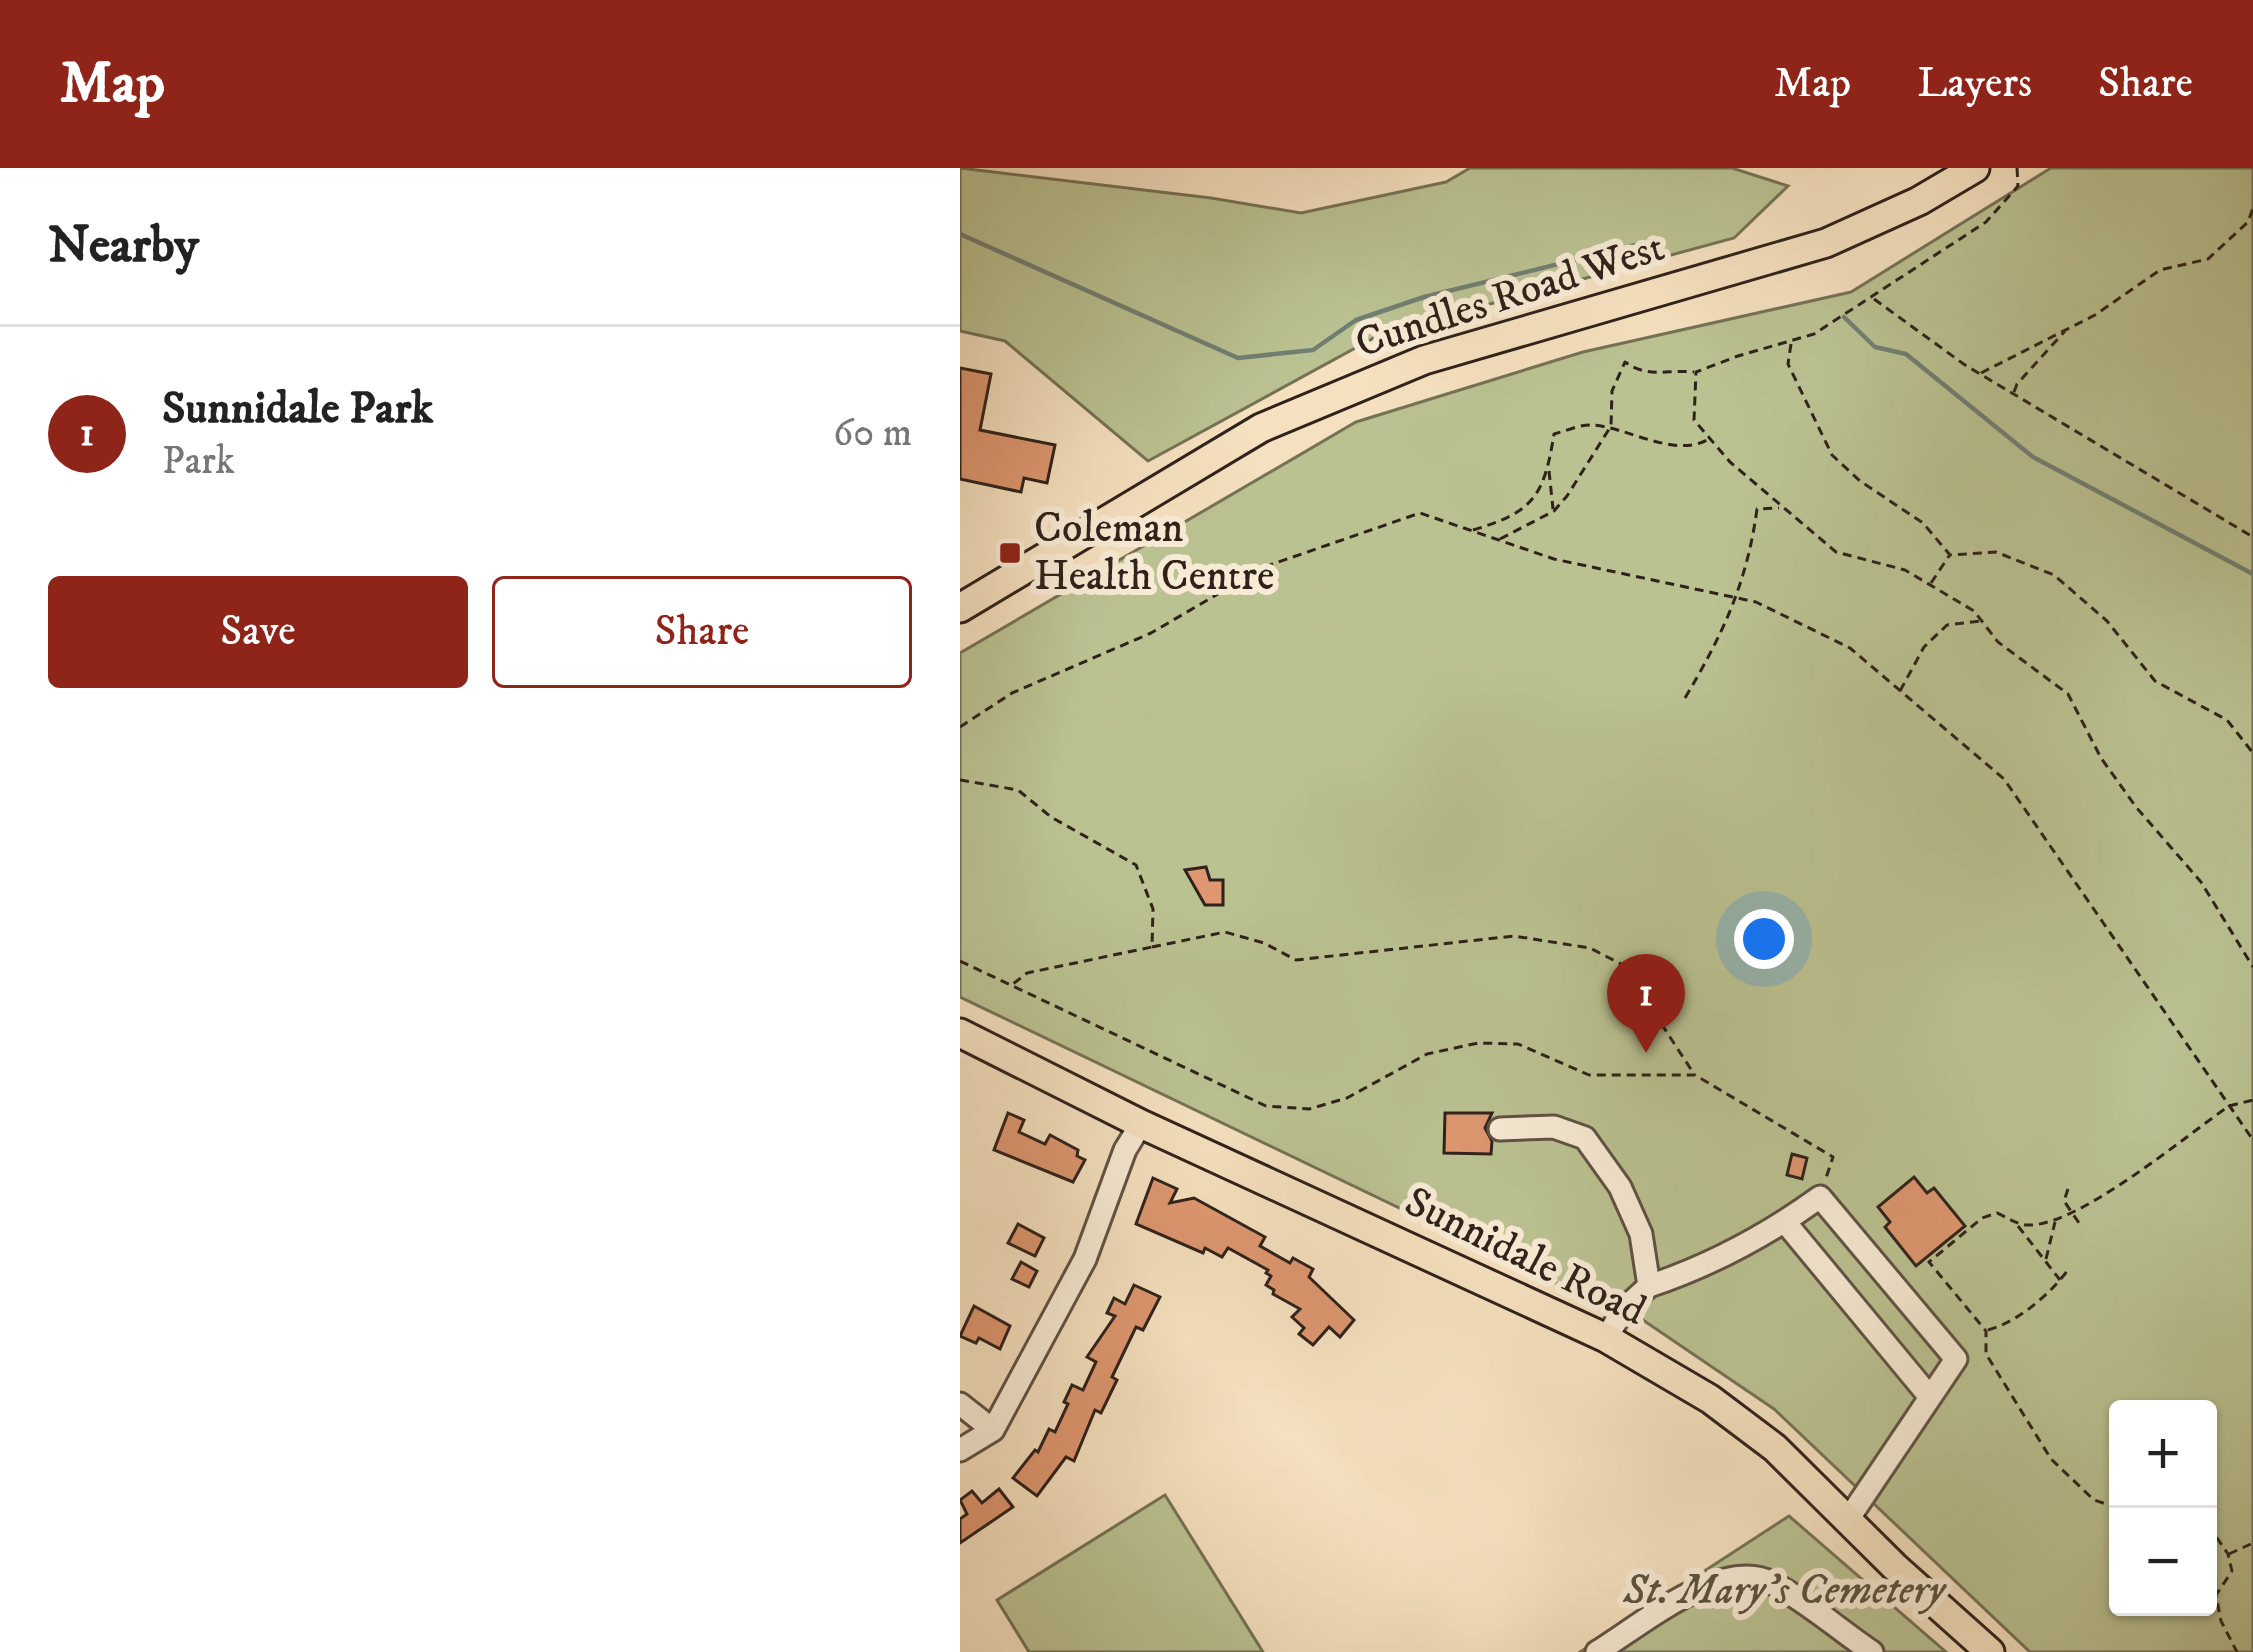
<!DOCTYPE html>
<meta charset="utf-8">
<style>
body{margin:0;font-family:"IM FELL DW Pica",serif;background:#f6f6f6;color:#222}
.controls{position:absolute;right:36px;bottom:36px;display:grid;overflow:hidden;border-radius:12px;box-shadow:0 3px 9px #0004}
.controls button{width:108px;height:108px;display:grid;place-items:center;padding:0;border:0;border-bottom:3px solid #e0e0e0;background:#fff;color:#222;font:60px sans-serif}
.you{position:absolute;left:804px;top:771px;width:42px;height:42px;margin:-30px;border:9px solid #fff;border-radius:50%;background:#1a73e8;box-shadow:0 0 0 18px #1a73e833}
.badge{display:grid;place-items:center;width:78px;height:78px;border-radius:50%;background:#8f2418;color:#fff;font-size:39px;font-weight:700}
.pin{position:absolute;translate:-50% -99px;filter:drop-shadow(0 3px 6px #0008)}
.pin::after{content:'';position:absolute;top:63px;width:42px;height:36px;background:inherit;clip-path:polygon(0 0,100% 0,50% 100%)}
.list{margin:0;padding:0;list-style:none}
h2{display:flex;justify-content:space-between;align-items:center;height:156px;margin:0;padding:0 48px;font-size:51px}
h2 small{font-size:39px;font-weight:400;color:#767676}
.list li{display:grid;grid-template-columns:78px 1fr auto;gap:36px;align-items:center;box-sizing:border-box;height:216px;padding:0 48px;border-top:3px solid #e0e0e0}
.list b{display:block;font-size:45px;white-space:nowrap}
.list p{margin:0;font-size:39px;white-space:nowrap;color:#767676}
.list em{font-size:39px;font-style:normal;color:#767676}
.actions{display:flex;gap:24px;padding:36px 48px}
.actions a{flex:1;padding:27px 0;border:3px solid #8f2418;border-radius:12px;text-align:center;font-size:42px;color:#8f2418}
.actions .main{background:#8f2418;color:#fff}
.map{position:relative;flex:none;width:1293px;height:1484px;overflow:hidden}
header{display:flex;align-items:center;gap:72px;box-sizing:border-box;height:168px;padding:0 60px;background:#8f2418;color:#fff}
header strong{font-size:57px}
nav{display:flex;gap:66px;margin-inline-start:auto;font-size:42px}
main{display:flex}
aside{flex:1;background:#fff}
.map>svg:first-child{display:block}
</style>
<header>
<strong>Map</strong>
<nav><a>Map</a><a>Layers</a><a>Share</a></nav>
</header>
<main>
<aside>
<h2>Nearby<small></small></h2>
<ul class="list">
<li><span class="badge">1</span><div><b>Sunnidale Park</b><p>Park</p></div><em>60 m</em></li>
</ul>
<div class="actions"><a class="main">Save</a><a>Share</a></div>
</aside>
<div class="map">
<svg width="1293" height="1484" viewBox="0 0 1293 1484">
<rect width="100%" height="100%" fill="#f5e0bf"/>
<filter id="stains"><feTurbulence type="fractalNoise" baseFrequency=".00167" numOctaves="4"/><feColorMatrix values="0 0 0 0 .2 0 0 0 0 .09 0 0 0 0 .02 0 0 0 .5 -.17"/></filter>
<radialGradient id="worn" r=".72"><stop offset=".6" stop-color="#630" stop-opacity="0"/><stop offset="1" stop-color="#630" stop-opacity=".3"/></radialGradient>
<!-- green -->
<path fill="#bbc292" stroke="#757256" stroke-width="3" fill-rule="evenodd" d="M0,0L251,30L341,45L486,14L510,0H772L828,18L774,70L423,165L188,293L45,173L0,163Z
M1091,0H1293V1484H1070L814,1241L677,1148L666,1149L0,829V485L396,254L623,184L891,124ZM1158,1241H1248V1439H1158Z
M205,1327L303,1484H69L37,1432Z
M829,1348L986,1484H620Z"/>
<g fill="none" stroke-linecap="round" stroke-linejoin="round">
<!-- stream -->
<path stroke="#717f73" stroke-width="4.5" d="M0,66L278,190L353,182L396,152L464,129L684,75
M884,149L915,179L946,186L1073,289L1293,406"/>
</g>
<!-- building -->
<path fill="#de9770" stroke="#2f221b" stroke-width="3" d="M0,200L31,206L20,262L95,277L87,315L64,310L61,324L0,311Z
M246,699L250,712H263V737H245L225,702Z
M48,945L64,952L59,964L85,976L90,967L118,982L117,988L125,992L113,1014L34,982Z
M485,945H532L525,960L532,973L531,986L484,985Z
M832,986L847,990L842,1011L827,1007Z
M954,1009L967,1025L974,1020L1005,1058L956,1098L925,1059L930,1054L918,1039Z
M193,1010L217,1021L210,1035L234,1030L305,1069L300,1078L330,1095L333,1090L353,1101L349,1109L394,1152L380,1169L369,1159L353,1177L339,1166L344,1160L332,1149L340,1141L313,1126L314,1122L306,1117L311,1108L306,1105L308,1102L268,1080L262,1089L245,1080L243,1085L176,1056Z
M58,1056L84,1070L75,1088L48,1075Z
M61,1094L77,1103L69,1119L52,1111Z
M174,1117L200,1129L183,1162L176,1159L152,1209L157,1212L141,1245L135,1242L114,1293L106,1289L77,1328L53,1310L75,1282L78,1284L89,1261L95,1264L108,1236L104,1234L112,1217L123,1222L136,1194L127,1189L155,1148L147,1145L154,1130L165,1136Z
M14,1138L50,1158L40,1181L19,1170L16,1175L0,1168Z
M39,1321L53,1339L0,1375V1351L7,1346L0,1332L12,1323L22,1335Z"/>
<g fill="none" stroke-linecap="round" stroke-linejoin="round">
<!-- minor casing -->
<g stroke="#605244" stroke-width="27">
<path id="minor" d="M540,961L594,959L625,970L660,1019L681,1066L689,1118L664,1141L646,1170
M825,1054L969,1228
M689,1118C752,1097 806,1068 860,1029L996,1191L889,1350
M0,1236L33,1262
M0,1282L33,1262L125,1091L165,982L181,956
M637,1484C680,1458 762,1388 812,1415C847,1433 879,1462 912,1484"/>
</g>
<!-- major casing -->
<g stroke="#2f221b" stroke-width="33">
<path id="major" d="M0,440L301,260L464,192L866,75L959,33L1015,0
M0,865L181,956L646,1170L750,1231L815,1280L935,1399L1030,1484"/>
</g>
<!-- path -->
<path stroke="#2f221b" stroke-width="3" stroke-dasharray="9 6" stroke-linecap="butt" d="M1057,0L1058,18L1026,54L854,166L778,188L736,204L734,252L770,294L876,384L945,402L1014,443L1038,474L1108,526L1141,590L1176,639L1241,714L1293,799
M914,131L1005,197L1293,369
M831,176L828,196L872,287L900,313L963,355L990,387L1036,384L1094,407L1147,453L1195,513L1267,552L1293,585
M1021,205L1135,147L1200,102L1248,91L1288,54L1293,40
M1054,224L1057,216L1105,163
M589,303L593,341
M513,362C574,344 584,328 594,266C606,263 621,256 632,257C667,259 713,290 747,272
M540,371L594,343L607,328L651,258L652,223L665,194C689,211 708,201 734,204
M971,415L989,388
M940,523L964,479L987,457L1021,453
M725,530C763,466 787,415 797,341L819,340
M0,559L52,525L191,465L304,399L460,345L594,391L796,434L890,480L1044,611L1293,972
M0,612L58,622L91,649L176,697L193,741L192,779L67,805L53,816
M192,779L265,764L304,775L336,792L554,768L630,780L663,797L734,906
M0,793L306,938L349,941L387,930L467,886L518,875L558,876L629,907H735L873,989L866,1010
M1108,1021L1104,1033L1119,1055
M1058,1058L1100,1112
M1086,1091L1095,1054
M1028,1162C1059,1153 1088,1128 1108,1102
M1158,1340L1134,1332L1091,1291L1026,1186V1163L969,1094L1022,1050L1037,1045C1049,1050 1058,1058 1071,1057C1122,1055 1223,970 1269,938L1293,932
M1248,1357L1268,1386L1272,1403L1256,1427L1261,1453L1277,1484
M1269,1386L1293,1375"/>
<!-- minor -->
<use href="#minor" stroke="#f8ebd5" stroke-width="21"/>
<!-- major -->
<use href="#major" stroke="#f5e0bf" stroke-width="27"/>
</g>
<!-- markers -->
<rect fill="#8f2418" stroke="#f8ebd5" stroke-width="4.5" x="38" y="373" width="24" height="24" rx="6"/>
<g text-anchor="middle" dominant-baseline="central" stroke-width="12" stroke-linejoin="round" paint-order="stroke">
<!-- street labels -->
<g font-size="42" fill="#2f221b" stroke="#f8ebd5">
<text transform="translate(550 128) rotate(-18)">Cundles Road West</text>
<text transform="translate(565 1089) rotate(26)">Sunnidale Road</text>
</g>
<!-- poi labels -->
<g font-size="42" fill="#2f221b" stroke="#f8ebd5" text-anchor="start">
<text x="74" y="361">Coleman<tspan x="74" dy="48">Health Centre</tspan></text>
</g>
<!-- park labels -->
<g font-size="42" font-style="italic" fill="#59523f" stroke="#f8ebd5">
<text x="824" y="1423">St. Mary's Cemetery</text>
</g>
</g>
<rect width="100%" height="100%" filter="url(#stains)"/>
<rect width="100%" height="100%" fill="url(#worn)"/>
</svg>
<div class="controls">
<button>+</button>
<button>−</button>
</div>
<div class="you"></div>
<div class="pin badge" style="left:686px;top:885px">1</div>
</div>
</main>
